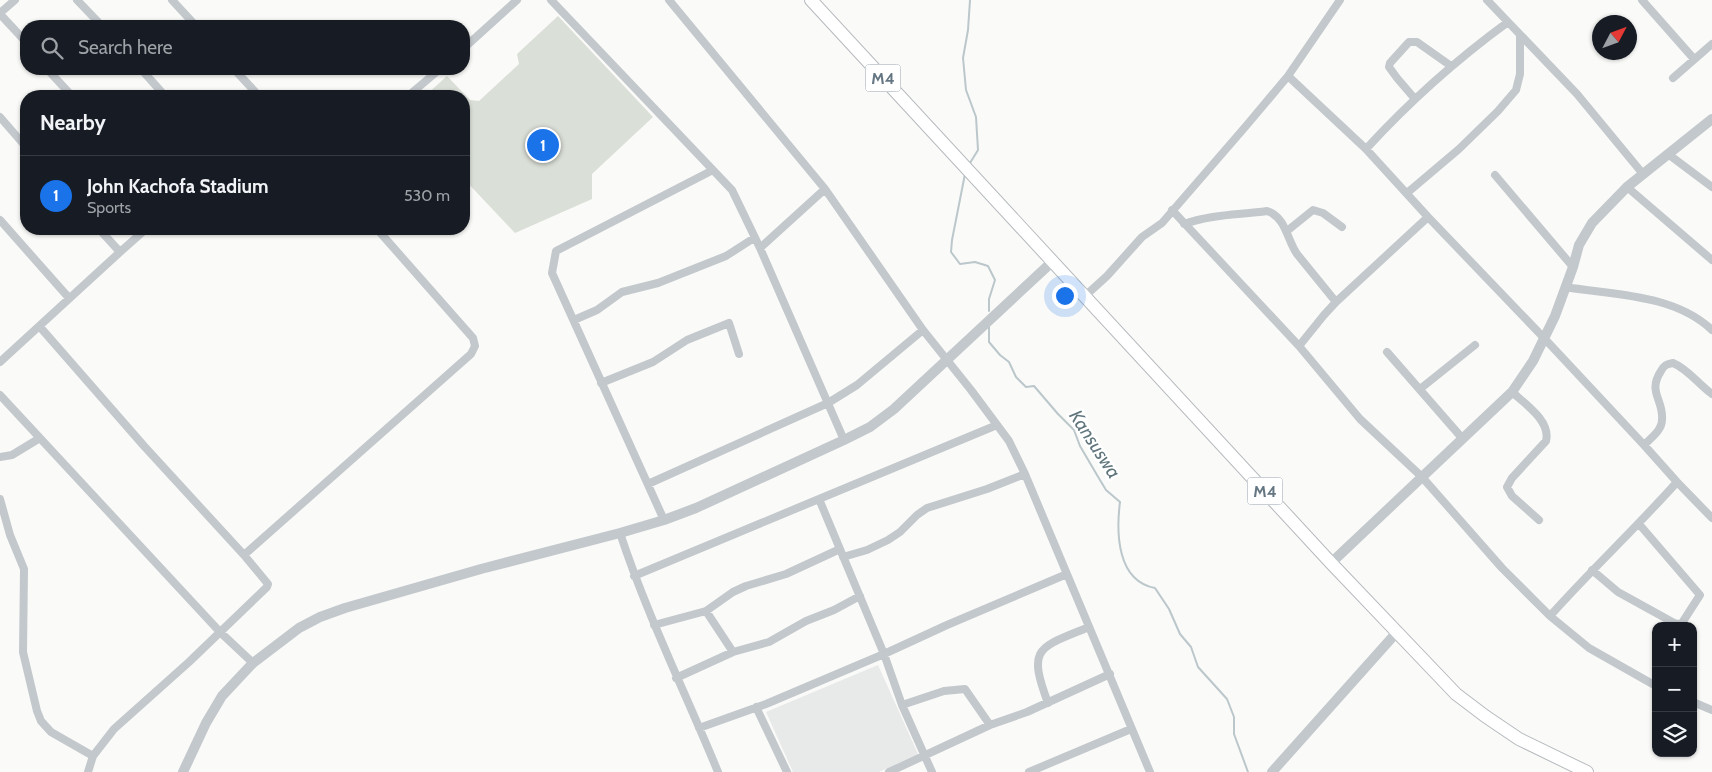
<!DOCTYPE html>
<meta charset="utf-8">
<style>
body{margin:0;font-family:Cabin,sans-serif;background:#20242c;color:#f1f3f6}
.controls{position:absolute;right:15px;bottom:15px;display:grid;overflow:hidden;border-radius:10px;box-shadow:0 1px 4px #0004}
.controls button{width:45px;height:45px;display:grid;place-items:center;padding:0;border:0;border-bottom:1px solid #363941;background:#171b24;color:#f1f3f6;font:25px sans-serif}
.compass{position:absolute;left:1592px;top:15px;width:45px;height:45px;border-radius:50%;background:#171b24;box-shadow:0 1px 4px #0004;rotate:49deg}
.you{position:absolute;left:1064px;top:295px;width:18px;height:18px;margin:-12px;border:4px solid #fff;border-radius:50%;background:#1a73e8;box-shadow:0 0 0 8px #1a73e833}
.badge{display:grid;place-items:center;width:32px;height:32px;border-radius:50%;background:#1a73e8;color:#fff;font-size:16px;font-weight:700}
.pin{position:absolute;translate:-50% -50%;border:2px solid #fff;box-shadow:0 1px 5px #0006}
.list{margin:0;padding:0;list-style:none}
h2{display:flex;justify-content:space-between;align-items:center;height:65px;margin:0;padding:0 20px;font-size:21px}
h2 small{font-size:16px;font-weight:400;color:#9ea1a6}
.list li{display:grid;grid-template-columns:32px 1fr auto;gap:15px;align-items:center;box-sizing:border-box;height:80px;padding:0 20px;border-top:1px solid #363941}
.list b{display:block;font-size:19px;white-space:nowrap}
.list p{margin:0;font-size:16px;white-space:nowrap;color:#9ea1a6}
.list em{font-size:16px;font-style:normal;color:#9ea1a6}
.icon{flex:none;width:28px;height:28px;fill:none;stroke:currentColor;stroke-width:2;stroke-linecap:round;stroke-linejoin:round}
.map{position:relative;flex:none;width:1712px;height:772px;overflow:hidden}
.search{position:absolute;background:#171b24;box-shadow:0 1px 4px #0004;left:20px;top:20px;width:450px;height:55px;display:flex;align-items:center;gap:12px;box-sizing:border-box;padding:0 18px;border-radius:20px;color:#9ea1a6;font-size:19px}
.panel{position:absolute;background:#171b24;box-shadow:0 1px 4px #0004;left:20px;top:90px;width:450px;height:145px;border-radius:20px}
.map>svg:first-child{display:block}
</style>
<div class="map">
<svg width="1712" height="772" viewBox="0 0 1712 772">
<rect width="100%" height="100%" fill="#fafaf8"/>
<!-- built -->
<path fill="#e8e9e9" d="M878,665L918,754L879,772H793L766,712Z"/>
<!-- green -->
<path fill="#dadfd7" d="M558,16L653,117L592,174V199L515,233L464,179V96H425L447,76L470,100L479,101L519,64L517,54Z"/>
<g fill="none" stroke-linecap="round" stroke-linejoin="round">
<!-- stream -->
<path stroke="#bbc7cb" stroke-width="2" d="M970,0L968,30L963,58L966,90L976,117L978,150L970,163
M965,174L952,240L951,252L960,264L975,262L988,266L995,280L989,299V311
M989,327V342L1000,355L1009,362L1016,377L1026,387L1034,386L1058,414L1074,430L1080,446L1097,475L1106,490L1120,502C1116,533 1117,581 1155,588L1169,609L1180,634L1191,647L1198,667L1227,699L1234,717V734L1248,772"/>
<!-- primary casing -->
<g stroke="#b5babe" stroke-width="14">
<path id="primary" d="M811,0L1331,563L1456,694L1485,716L1519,739L1587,772"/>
</g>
<!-- minor -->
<path stroke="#c3c8cc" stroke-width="8" d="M77,0L102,26
M172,0L196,26
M551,0L732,190L760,248L844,440
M669,0L825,189L923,330L971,390L1009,441L1025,474L1150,772
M1487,0L1577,94L1643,174
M1642,0L1694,59
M0,13L15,0
M0,14L26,42
M464,48L517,0
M47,69L72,96
M141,69L165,96
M234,69L259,96
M1288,76L1366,149L1428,217L1544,338L1644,445L1677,482L1712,518
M1673,78L1712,44
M408,96L440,69
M1415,99L1397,78L1389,67L1390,63L1409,42H1417L1451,66
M0,117L26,147
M1366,149C1409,102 1456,60 1508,22
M1668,154L1712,187
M1495,175L1573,267
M1627,187L1712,260
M1407,193L1459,149L1498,111L1516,90L1520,74V36
M1172,210L1299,346L1360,419L1422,477L1502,568L1550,616C1591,570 1636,528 1677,482
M0,220L69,298
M1184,224C1212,214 1239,215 1267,211C1286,217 1287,240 1297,254L1336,302
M1287,231L1313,210L1323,213L1342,227
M760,248L825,189
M120,252L146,229
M1565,287C1614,295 1674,294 1712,330
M1085,296L1107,276L1142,237L1162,223L1246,126L1288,76L1340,0
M574,320L597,310L622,292L658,283L726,256L754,238
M40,327L144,446L244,555L268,584L267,587L189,662L114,729L93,756L88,772
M1299,346L1324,315L1336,302L1428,217
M1387,352L1462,438
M0,362L120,252L99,229
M601,383L653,362L687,340L729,323L739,354
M1420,389L1475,345
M1512,392C1525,404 1551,421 1546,441L1512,478L1507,487L1512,496L1539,520
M0,395L220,632L253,663
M1644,445C1651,438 1662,430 1662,420C1664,400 1647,392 1661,371C1664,365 1667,364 1673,363C1688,369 1699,385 1712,394
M0,457L12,455L40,438
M648,484L828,403L857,385L923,330
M0,499L10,535L24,569L23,652L37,711L41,721L51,732L93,756
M664,520L552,273L556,251L713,170
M620,533C647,615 685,692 718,772
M244,555L471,354L475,346L473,338L377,229
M843,557L867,550L888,540L900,532L917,515L927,508L987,489L1025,474
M1592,570L1618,592L1676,624L1682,623L1700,595L1639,524
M634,576L819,499
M706,611L733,652
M1550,616L1589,648L1656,686
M654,625L706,611L733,592L746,586L786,574L840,549
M676,678L733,652L769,642L806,621L834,610L860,596
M1693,702L1712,710
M1048,703C1027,647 1038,648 1089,627
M902,705L944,691L965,689L990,725
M756,707L787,772
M699,728L766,704L884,654L947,625L1067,574
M889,772L990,725L1027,712L1110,674
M932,772L902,705L884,654L819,499L997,425
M1029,772L1131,729"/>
<!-- tertiary -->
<path stroke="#c3c8cc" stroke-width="10" d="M1331,563L1512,392L1533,361L1555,316L1573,267L1579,245L1592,223L1627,187L1712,119
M183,772L206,723L222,696L253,663L299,628L320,617L345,608L481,569L620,533L664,520L696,508L844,440L870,427L894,409L1053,261
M1272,772L1397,632"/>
<!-- primary -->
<use href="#primary" stroke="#fff" stroke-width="12"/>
</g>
<g text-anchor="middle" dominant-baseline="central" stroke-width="5" stroke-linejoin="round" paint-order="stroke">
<!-- shield labels -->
<g fill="#fff" stroke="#939fa8" stroke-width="1">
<rect x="865.5" y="64.5" width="35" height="27" rx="4"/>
<rect x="1247.5" y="477.5" width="35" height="27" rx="4"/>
</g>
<g font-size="16" font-weight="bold" fill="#657683">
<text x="883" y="78">M4</text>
<text x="1265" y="491">M4</text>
</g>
<!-- water labels -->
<g font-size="19" font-style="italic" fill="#60757c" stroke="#fff">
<text transform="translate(1095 444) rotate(57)">Kansuswa</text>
</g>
</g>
</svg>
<div class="controls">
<button>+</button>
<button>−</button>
<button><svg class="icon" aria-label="layers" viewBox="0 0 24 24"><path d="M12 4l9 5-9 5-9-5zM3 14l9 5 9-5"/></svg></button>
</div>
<svg class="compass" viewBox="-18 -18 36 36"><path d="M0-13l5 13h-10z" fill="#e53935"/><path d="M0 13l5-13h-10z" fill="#9ea1a6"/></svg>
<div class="you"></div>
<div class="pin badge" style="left:543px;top:145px">1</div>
<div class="search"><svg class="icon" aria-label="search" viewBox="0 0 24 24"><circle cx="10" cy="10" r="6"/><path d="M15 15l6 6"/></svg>Search here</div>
<section class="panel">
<h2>Nearby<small></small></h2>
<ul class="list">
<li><span class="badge">1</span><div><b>John Kachofa Stadium</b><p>Sports</p></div><em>530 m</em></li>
</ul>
</section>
</div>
